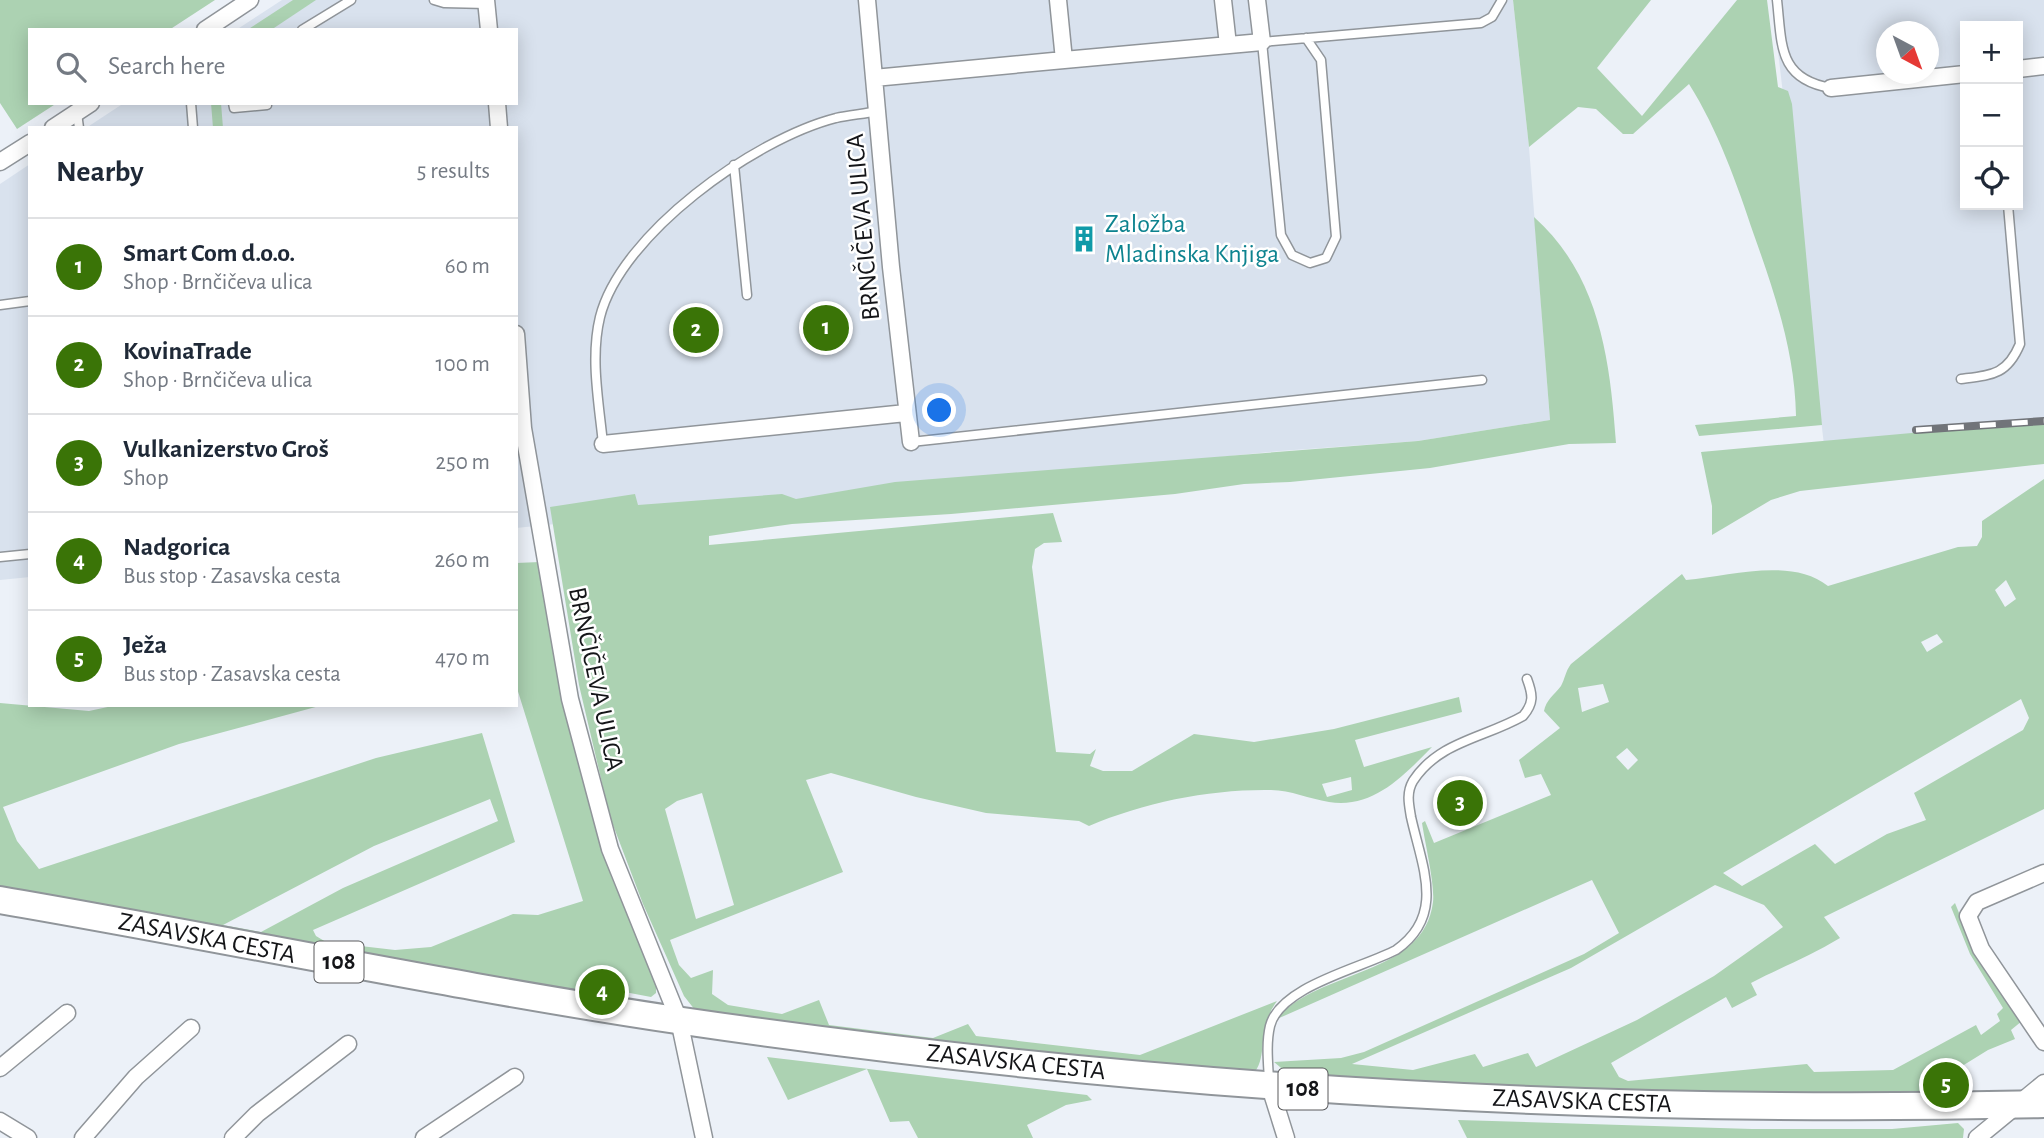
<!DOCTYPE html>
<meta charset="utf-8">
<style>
body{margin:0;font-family:"Alegreya Sans",sans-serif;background:#f2f2f3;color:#1f2937}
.controls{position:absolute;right:21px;top:21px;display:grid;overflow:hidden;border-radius:0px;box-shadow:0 4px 18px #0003}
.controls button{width:63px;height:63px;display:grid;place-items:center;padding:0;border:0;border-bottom:2px solid #e0e1e3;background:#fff;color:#1f2937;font:35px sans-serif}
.compass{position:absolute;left:1876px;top:21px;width:63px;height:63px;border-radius:50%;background:#fff;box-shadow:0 4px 18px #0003;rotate:139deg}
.you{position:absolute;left:940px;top:411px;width:24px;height:24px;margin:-18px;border:5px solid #fff;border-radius:50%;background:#1a73e8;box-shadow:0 0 0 10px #1a73e833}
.badge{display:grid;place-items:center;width:46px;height:46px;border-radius:50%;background:#3a7407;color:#fff;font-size:23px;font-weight:700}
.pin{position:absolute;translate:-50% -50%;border:4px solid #fff;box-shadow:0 2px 7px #0006}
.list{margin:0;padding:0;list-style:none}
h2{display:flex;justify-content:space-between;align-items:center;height:91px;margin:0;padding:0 28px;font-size:30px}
h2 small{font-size:23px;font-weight:400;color:#747a83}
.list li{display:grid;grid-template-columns:46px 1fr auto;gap:21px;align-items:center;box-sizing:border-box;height:98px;padding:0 28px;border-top:2px solid #e0e1e3}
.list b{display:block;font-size:26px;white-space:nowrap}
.list p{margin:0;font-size:23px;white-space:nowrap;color:#747a83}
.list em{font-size:23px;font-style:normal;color:#747a83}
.icon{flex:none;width:38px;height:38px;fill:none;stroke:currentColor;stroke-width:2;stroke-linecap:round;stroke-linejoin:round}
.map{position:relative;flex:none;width:2044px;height:1138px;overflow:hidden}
.search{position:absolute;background:#fff;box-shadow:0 4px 18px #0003;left:28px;top:28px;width:490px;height:77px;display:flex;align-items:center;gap:18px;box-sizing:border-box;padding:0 24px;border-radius:0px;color:#747a83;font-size:26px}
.panel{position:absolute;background:#fff;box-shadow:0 4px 18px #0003;left:28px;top:126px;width:490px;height:581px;border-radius:0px}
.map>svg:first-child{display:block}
</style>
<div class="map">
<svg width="2044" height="1138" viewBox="0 0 2044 1138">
<rect width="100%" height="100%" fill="#ecf1f8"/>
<!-- built -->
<path fill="#d9e2ee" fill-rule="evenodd" d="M282,0H1513L1529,147L1550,420L1418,441L1280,451L516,528V128H86L124,103H516V30H236Z
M1772,0H2044V427L1824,445ZM1965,26H2018V205H1965ZM1886,32H1928V74H1886Z
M30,164V577L0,580V184Z"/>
<!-- green -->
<path fill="#acd2b2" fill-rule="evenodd" d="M0,0H215L169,30H30V103H57L17,129L0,103Z
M293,0H316L271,30H247Z
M1513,0H1651L1597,68L1642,116L1737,0H1767L1778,87L1788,91L1792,104L1822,425L1699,436L1695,425L1796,416C1795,353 1775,294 1754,235C1737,184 1718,130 1689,84L1633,134H1623L1596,109L1578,107L1529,147Z
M211,103H221L223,128H213Z
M1534,217C1600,276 1610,360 1616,443L1569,444L1430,468L1290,482L1244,484L1175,494L951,514L792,524L709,536V545L1053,513L1062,542L1044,543L1035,549L1032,567L1056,752L1090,754L1096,749L1090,766L1103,771H1132L1194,734L1254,742L1334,729L1459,697L1462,712L1355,740L1364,767L1432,747C1404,775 1374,809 1329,802C1309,799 1291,790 1271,790C1211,789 1145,802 1089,826L1079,821L986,813L916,797L831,773L806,780L843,872L670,940L679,965L691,978L713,970L712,994L728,1005L782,1014L819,1000L829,1025L933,1038L968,1024L976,1036L1140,1055L1277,1001C1256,1029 1269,1057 1253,1074L981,1051L695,1010L684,996L643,904L610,817L579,685L550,507L635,494L638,505L782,494L796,499L895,482L1418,441L1550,420ZM1351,777L1352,790L1327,797L1322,784ZM702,793L734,905L696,919L665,809L677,801Z
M2044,421V464L1800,491L1771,500L1712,535V506L1701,452Z
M2044,479V809L1824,917L1840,938C1810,956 1782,967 1751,983L1757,995L1732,1008L1726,997L1611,1063L1619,1077L1628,1081L1807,1064L1814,1072L1893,1070L1976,1025L1981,1035L2000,1021L1997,1014L2003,1008L1970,954L1951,907L1955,903C1972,947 1993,983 2022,1021L2011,1030L2015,1039L1988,1050L1946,1076V1082L1921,1093L1745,1096L1292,1077L1274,1062L1341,1058L1364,1052L1584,954L1619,933L1592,880L1277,1019C1317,969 1424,977 1433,902C1435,885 1425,843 1422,823L1425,821L1434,843L1551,795L1541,774L1525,778L1519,760L1560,728L1544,711C1546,700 1554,695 1561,686C1565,679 1565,672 1571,664L1682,574L1686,580C1730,576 1791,557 1828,586L1958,547L1977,546L1982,537V521ZM2006,580L2016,599L2005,607L1995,590ZM1937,634L1943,642L1927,652L1921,642ZM1603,684L1609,702L1582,712L1578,688ZM2021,699L2029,718L2023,730L1914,793L1926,820L1887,834L1835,864L1815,844L1742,886L1723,873ZM1627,748L1638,760L1628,770L1616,757ZM1715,885L1764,905L1783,927L1714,976L1637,1020L1536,1067L1528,1053L1483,1067L1475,1054L1413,1070L1352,1064L1571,968Z
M540,562L604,848L611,876L656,984V993L651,997L593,986L554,992L0,892V703L89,711L117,705H323L179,744L3,807L17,841L39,869L376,758L482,733L515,842L313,930L316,936L326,942L395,950L431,947L513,914L538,915L583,901L516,685V563ZM490,799L498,821L343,888L261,932L223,925L374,846Z
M767,1057L1087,1095L1092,1100L1066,1105L1027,1125L1033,1138H918L909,1121L890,1122L867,1069L788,1100Z
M1458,1120L1752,1129H1892L1958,1123L1964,1129L1963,1138H1467Z"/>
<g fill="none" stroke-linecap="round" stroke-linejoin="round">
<!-- lane casing -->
<g stroke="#90959a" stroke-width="11">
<path id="lane" d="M434,0L444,3L487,4
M1777,0C1782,45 1778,79 1831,88
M302,30L351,0
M1306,38L1321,60L1336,237L1326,258L1310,263L1292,255L1281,235L1262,42L1481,23L1492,17L1502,0
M191,103L193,128
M233,103L234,108L267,105
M77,113L79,128
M734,165L747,295
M0,305L30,301
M1961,379C1992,375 2007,375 2020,344L2008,205
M911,442L1482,380
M603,444C599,403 590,358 600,317C621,234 754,139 836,118C849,115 864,114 878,111
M0,557L30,554
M1269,1080C1268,1062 1266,1043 1270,1026C1280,986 1362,968 1396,950C1446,915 1422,867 1411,817C1409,805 1406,793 1413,781C1439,741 1485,738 1523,716C1534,703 1533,695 1527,679"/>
</g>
<!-- street casing -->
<g stroke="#90959a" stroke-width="19">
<path id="street" d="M486,0L489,30
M867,0L891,267L911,442
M1223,0L1228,45
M205,30L250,0
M1064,60L1262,42L1257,0
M2018,69L2044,66
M874,78L1064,60L1058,0
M1831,88L1965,74
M497,103L499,128
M53,128L91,103
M0,162L30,143
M516,334L523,428L570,699L610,849L679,1020L704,1138
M603,444L906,413
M2044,873L1977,902L1968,916L1981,949L2044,1042
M0,1068L67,1013
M1270,1087L1286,1138
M0,1121L28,1138
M83,1138L136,1077L191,1028
M233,1138L257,1114L348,1044
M424,1138L515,1077
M1977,1138L2044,1083"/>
</g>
<!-- primary casing -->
<g stroke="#90959a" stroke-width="30">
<path id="primary" d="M0,900C228,939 454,987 683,1021C1133,1087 1589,1115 2044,1104"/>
</g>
<!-- lane -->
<use href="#lane" stroke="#fff" stroke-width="8"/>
<!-- street -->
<use href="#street" stroke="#fff" stroke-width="16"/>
<!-- primary -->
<use href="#primary" stroke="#fff" stroke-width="26"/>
<!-- rail casing -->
<g stroke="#717479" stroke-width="8">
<path id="rail" d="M1916,430L2044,421"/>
</g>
<!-- rail -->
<use href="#rail" stroke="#fff" stroke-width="5" stroke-dasharray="16" stroke-linecap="butt"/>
</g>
<!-- icons -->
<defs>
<g id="building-bare" transform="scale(2.1)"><path d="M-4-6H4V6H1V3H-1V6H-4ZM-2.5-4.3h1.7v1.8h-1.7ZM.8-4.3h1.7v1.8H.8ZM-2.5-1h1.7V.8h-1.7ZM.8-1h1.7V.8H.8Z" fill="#0f9aa8" stroke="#fff" stroke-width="2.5" paint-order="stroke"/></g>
</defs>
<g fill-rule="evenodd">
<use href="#building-bare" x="1084" y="239"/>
</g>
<g text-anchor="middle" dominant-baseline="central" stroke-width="5" stroke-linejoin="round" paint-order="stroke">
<!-- shield labels -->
<g fill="#fff" stroke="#5a5b5d" stroke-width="2">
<rect x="314.5" y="941.5" width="49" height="41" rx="5"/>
<rect x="1278.5" y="1068.5" width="49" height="41" rx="5"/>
</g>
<g font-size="24" font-weight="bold" fill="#141518">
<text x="339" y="962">108</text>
<text x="1303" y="1089">108</text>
</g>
<!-- culture labels -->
<g font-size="26" fill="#0d838f" stroke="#fff" text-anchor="start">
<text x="1105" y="224">Založba<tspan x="1105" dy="30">Mladinska Knjiga</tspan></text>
</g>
<!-- street labels -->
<g font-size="26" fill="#141518" stroke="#fff">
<text transform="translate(863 227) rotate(-95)">BRNČIČEVA ULICA</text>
<text transform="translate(596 679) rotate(78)">BRNČIČEVA ULICA</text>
<text transform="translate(207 938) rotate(11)">ZASAVSKA CESTA</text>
<text transform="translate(1016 1062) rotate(6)">ZASAVSKA CESTA</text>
<text transform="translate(1582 1101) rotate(2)">ZASAVSKA CESTA</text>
</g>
</g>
</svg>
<div class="controls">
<button>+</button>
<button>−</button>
<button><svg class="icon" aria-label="locate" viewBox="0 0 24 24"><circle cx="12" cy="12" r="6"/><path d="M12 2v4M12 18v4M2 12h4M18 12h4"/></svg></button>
</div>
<svg class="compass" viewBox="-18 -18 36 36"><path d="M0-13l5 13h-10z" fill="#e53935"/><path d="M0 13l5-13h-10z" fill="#747a83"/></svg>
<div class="you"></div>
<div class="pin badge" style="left:826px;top:328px">1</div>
<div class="pin badge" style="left:696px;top:330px">2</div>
<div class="pin badge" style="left:1460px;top:803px">3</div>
<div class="pin badge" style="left:602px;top:992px">4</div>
<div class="pin badge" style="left:1946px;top:1085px">5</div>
<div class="search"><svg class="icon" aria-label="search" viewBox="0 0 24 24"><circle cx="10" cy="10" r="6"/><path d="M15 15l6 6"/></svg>Search here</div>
<section class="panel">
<h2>Nearby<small>5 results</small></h2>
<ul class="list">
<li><span class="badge">1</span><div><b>Smart Com d.o.o.</b><p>Shop · Brnčičeva ulica</p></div><em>60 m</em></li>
<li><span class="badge">2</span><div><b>KovinaTrade</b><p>Shop · Brnčičeva ulica</p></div><em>100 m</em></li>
<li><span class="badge">3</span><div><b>Vulkanizerstvo Groš</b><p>Shop</p></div><em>250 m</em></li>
<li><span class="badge">4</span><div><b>Nadgorica</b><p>Bus stop · Zasavska cesta</p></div><em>260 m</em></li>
<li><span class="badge">5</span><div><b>Ježa</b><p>Bus stop · Zasavska cesta</p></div><em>470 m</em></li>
</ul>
</section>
</div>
